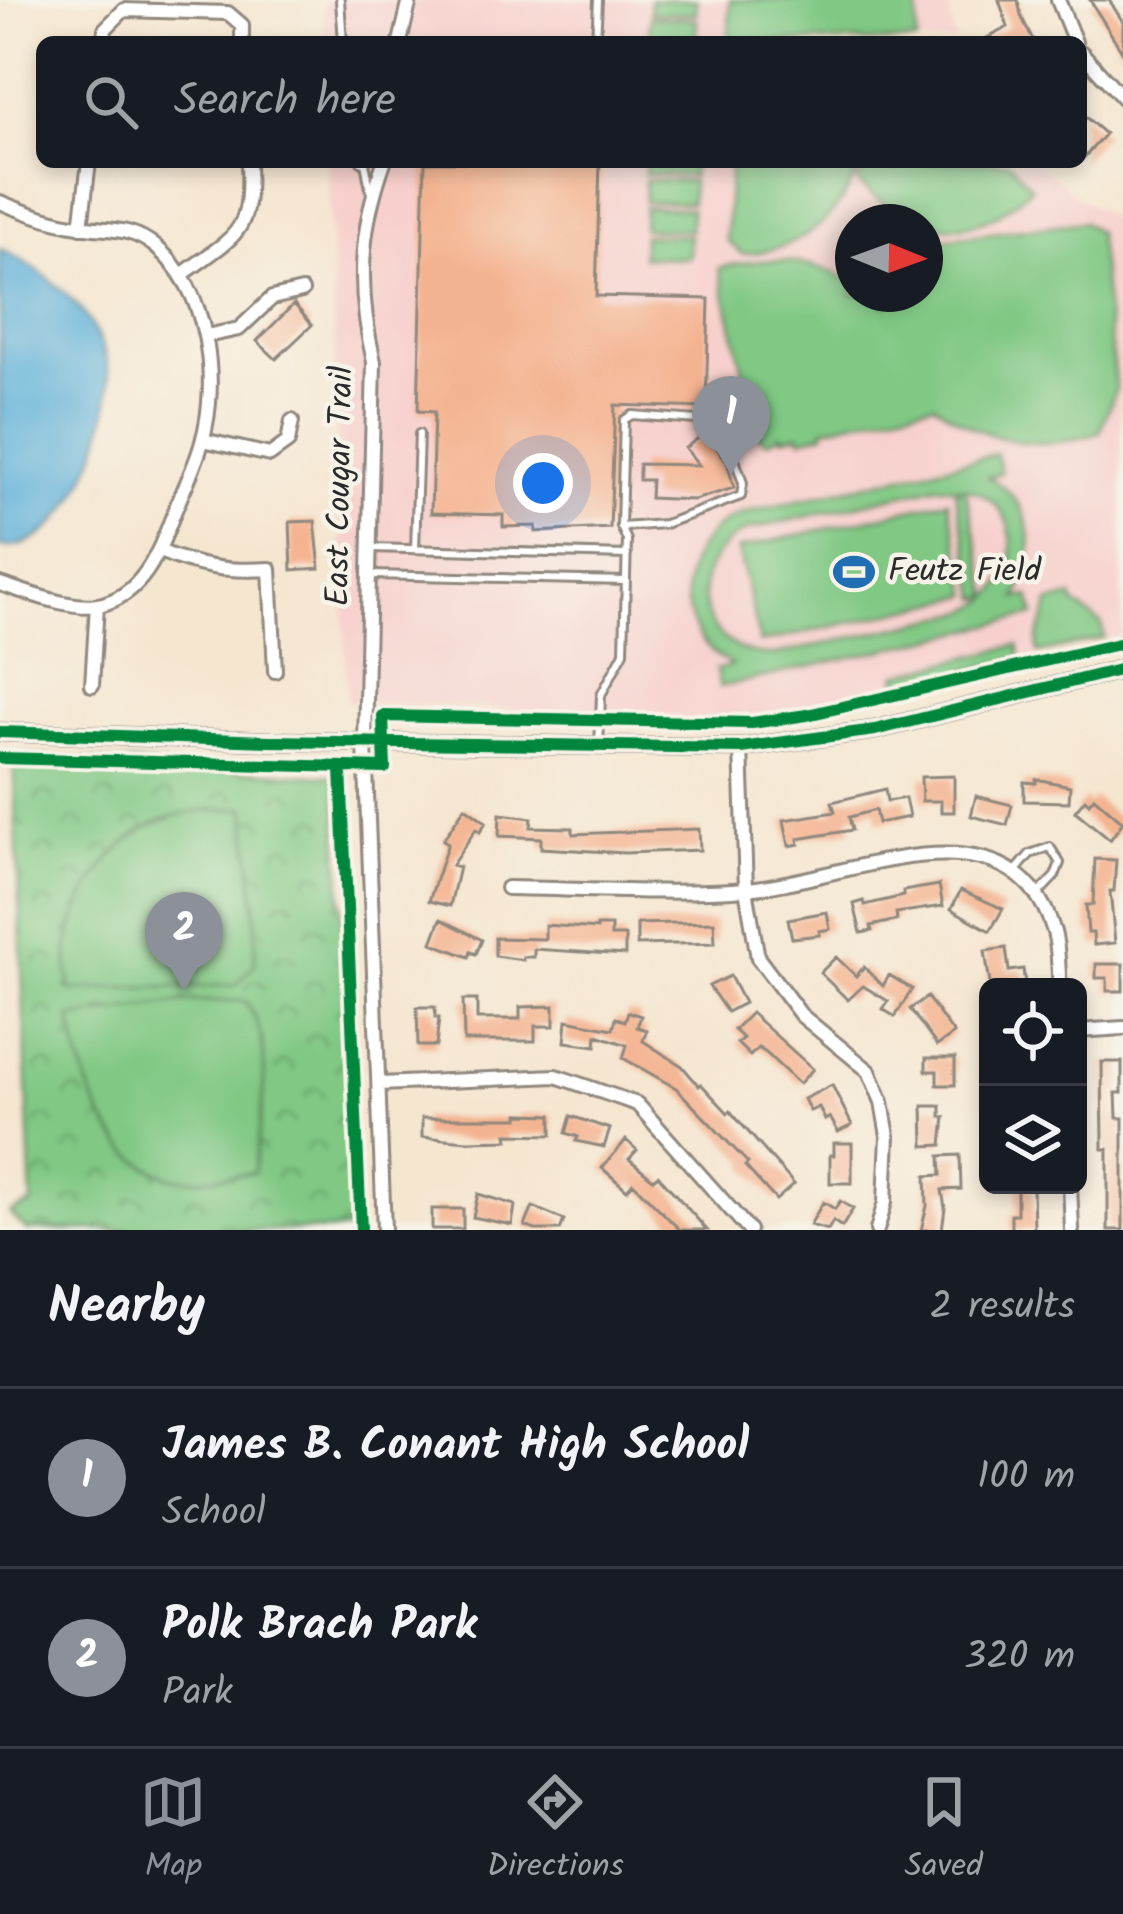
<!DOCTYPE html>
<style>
body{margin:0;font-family:Kalam,sans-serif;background:#242831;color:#f1f3f6}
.controls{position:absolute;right:36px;bottom:36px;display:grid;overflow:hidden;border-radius:18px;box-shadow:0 6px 18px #0003}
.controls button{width:108px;height:108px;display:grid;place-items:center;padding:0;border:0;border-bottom:3px solid #363941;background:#171b24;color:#f1f3f6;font:60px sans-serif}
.compass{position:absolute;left:835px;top:204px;width:108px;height:108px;border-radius:50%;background:#171b24;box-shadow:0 6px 18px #0003;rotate:91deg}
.you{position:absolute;left:543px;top:483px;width:42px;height:42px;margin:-30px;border:9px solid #fff;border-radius:50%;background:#1a73e8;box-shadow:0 0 0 18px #1a73e833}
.badge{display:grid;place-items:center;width:78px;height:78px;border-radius:50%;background:#8c9099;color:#fff;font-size:39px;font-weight:700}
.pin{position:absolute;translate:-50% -99px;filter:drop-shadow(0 3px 6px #0008)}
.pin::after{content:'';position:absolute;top:63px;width:42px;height:36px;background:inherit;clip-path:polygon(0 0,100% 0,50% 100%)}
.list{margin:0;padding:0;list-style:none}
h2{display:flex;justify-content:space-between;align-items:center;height:156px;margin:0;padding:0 48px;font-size:51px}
h2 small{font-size:39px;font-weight:400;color:#9ea1a6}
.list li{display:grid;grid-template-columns:78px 1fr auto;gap:36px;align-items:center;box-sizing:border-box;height:180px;padding:0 48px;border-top:3px solid #363941}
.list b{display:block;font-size:45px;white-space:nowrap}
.list p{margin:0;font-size:39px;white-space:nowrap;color:#9ea1a6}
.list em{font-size:39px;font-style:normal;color:#9ea1a6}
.icon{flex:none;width:66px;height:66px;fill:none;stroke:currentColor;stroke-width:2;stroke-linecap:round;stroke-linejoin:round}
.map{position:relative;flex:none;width:1123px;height:1230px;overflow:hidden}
.search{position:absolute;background:#171b24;box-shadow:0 6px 18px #0003;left:36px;right:36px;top:36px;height:132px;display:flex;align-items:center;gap:30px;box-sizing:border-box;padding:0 42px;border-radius:18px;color:#9ea1a6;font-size:45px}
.sheet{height:516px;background:#171b24}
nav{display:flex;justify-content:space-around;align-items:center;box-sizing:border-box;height:168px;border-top:3px solid #363941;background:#171b24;font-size:33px;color:#9ea1a6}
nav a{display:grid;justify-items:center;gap:6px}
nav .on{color:#8c9099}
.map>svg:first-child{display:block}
</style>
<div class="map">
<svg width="1123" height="1230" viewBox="0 0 1123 1230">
<defs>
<pattern id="park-crowns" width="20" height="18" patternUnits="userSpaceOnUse" patternTransform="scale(3)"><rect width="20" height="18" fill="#80c884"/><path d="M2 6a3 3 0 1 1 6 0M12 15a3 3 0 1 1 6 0" fill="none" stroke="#69a36c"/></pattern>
</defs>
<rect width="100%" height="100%" fill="#f7f3e8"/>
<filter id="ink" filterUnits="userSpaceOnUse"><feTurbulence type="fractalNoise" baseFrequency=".00833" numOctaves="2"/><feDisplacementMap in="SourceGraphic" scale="24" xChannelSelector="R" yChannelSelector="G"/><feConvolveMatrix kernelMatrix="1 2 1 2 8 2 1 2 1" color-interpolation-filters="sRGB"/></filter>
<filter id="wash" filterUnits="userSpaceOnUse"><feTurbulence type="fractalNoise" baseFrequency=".004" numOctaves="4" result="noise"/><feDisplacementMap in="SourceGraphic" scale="48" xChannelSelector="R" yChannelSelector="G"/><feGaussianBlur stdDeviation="2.7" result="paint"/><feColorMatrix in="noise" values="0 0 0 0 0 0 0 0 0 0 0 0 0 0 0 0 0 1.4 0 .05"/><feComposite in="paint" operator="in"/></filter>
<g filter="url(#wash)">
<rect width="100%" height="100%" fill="#f5e6d0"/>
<!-- built -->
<path fill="#f7d0cd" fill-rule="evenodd" d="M323,0H947L956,42H324Z
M328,162H1036L1077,197L1120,222L1123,635L785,714L708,719L347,702ZM853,222H925V294H853Z"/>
<!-- park -->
<path fill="url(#park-crowns)" stroke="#567a58" stroke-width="3" d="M13,755L336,777L356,1230H26L10,1213L32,1204Z"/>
<!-- pitch -->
<path fill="#80c884" stroke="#567a58" stroke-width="3" fill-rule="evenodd" d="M650,0H697L696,14L650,13Z
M730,0H918L917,42H729Z
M650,17L697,19L696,40L649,39Z
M646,162H692V176L645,174Z
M730,162H859C843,218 800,251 742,254L726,240Z
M876,162H1009L1031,187C975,248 909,234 856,180Z
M645,180L692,181L691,203L644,202Z
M644,207L691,209L690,231L643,229Z
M1083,222L1097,232L1116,389L1100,432C1039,455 985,442 934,403L824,428V433L801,439L799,434L782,438V434L768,442L758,436V419L755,421L751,404L746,405L741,381L745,379L719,268C765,256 811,258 853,282V294H871L886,305V294H925L926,241Z
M643,235L690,236L689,258L642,257Z
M996,454L1001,473L988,477C1035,502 1040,554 1017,598L1030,596L1035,615L720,687L716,670L732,665C665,631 674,538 743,513ZM939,486L963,488L955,491L979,598L990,596L965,488C1029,503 1025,589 968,611L776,655C696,658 676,564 748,530Z
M948,500L970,595L760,643L738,549Z
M1072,597L1073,603L1102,624L1104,638L1038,653C1034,632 1048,620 1049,603Z
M1018,645L1021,658L900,687L897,674Z
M246,808L256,917L255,964L236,985L70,990C69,975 67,958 69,943C74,898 119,835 162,820C189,810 218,809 246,808Z
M188,1001H245C279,1044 258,1122 254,1173C233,1174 188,1183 170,1177C103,1154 82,1079 71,1018Z"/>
<!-- water -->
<path fill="#5eb1d9" stroke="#446e82" stroke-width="3" d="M0,249C46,270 92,308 106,359C122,416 72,554 0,547Z"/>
<g id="blocks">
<!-- building -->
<path fill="#f4b390" d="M999,0H1018L1021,16L1034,42H979L1008,27Z
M1090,0H1109L1123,22V53Z
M1081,113L1105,134L1081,161Z
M425,162H600L596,296L709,299L706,408L615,405L610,528L536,532V526L503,527V515L431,513L434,412L418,411Z
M294,304L312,325L276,359L257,341Z
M705,433L727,461L734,488L694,500L650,498L651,480H639V464L699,465L685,448Z
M315,521L320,568L292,570L290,522Z
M954,776V812H941V801H922L921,777Z
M1036,779L1070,786L1069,802L1024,801V782L1036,783Z
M885,789L887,801L905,798L909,817L878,823L875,810L849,817L852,830L798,839L799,844L789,846L784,820L835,812L832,802Z
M976,796L1012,805L1007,825L971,816Z
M1094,797L1123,822L1110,840L1075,811L1085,799L1089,803Z
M465,807L486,822L480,832L476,829L452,865L459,867L450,906L429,901L448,843L443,840Z
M500,814L532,818L531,827L573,828V834L699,829L700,850L625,853L541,848V838L499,836Z
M1095,859L1116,860L1114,891H1110L1115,943L1094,945L1093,933H1088L1086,905H1093Z
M939,885L943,906L896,913L897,920L871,926L872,931L861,933L854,904L864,901L865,905L903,896V891Z
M961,890L1003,909L990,931L951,909Z
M827,912L830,929L819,931L820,935L792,938L788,919Z
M441,919L482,940L476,954L471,952L469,957L432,943Z
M714,922L715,943L637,945V924Z
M545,925L597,929V926H611V936H625V955L534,949V957H523V960L495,956V938L545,939Z
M1006,948L1009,971L1023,969L1025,984H990L985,951Z
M836,957L856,976L864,967L883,986L889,975L912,989L895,1017L883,1009L888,1001L863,986L848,1000L820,973Z
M1096,964H1123V991H1107V978H1096Z
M730,976L744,1003L727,1012L709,986Z
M927,997L954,1034L937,1046L910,1009Z
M463,1000H477V1019H520V1007L554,1006V1026H535V1041H464Z
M417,1007H435V1018H439L436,1046H418Z
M628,1012L641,1016L637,1027L647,1030L643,1041L682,1066L699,1086L701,1084L728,1113L730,1111L794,1184L776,1200L745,1166L748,1163L676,1088L623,1058L627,1045L597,1035L596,1046L565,1042L567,1020L613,1029L616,1018L625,1021Z
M751,1013L813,1069L799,1084L766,1053L758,1048L750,1056L737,1043L743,1038L734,1030Z
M926,1058H955V1085H937V1071H926Z
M1102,1062H1122V1093H1116L1117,1118H1123V1230H1108V1149H1103Z
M832,1085L852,1125L838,1132L830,1117L825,1120L819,1107L810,1111L804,1099Z
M923,1106H941V1117H945L942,1145L924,1146Z
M519,1114L552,1115V1135L507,1134L508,1140L468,1141L422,1137V1118H519Z
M571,1116L610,1129L604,1147L576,1141L578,1137L566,1133Z
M626,1140L637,1150L629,1159L653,1179L658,1175L707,1230H680L633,1183L627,1190L602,1168Z
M834,1143H852V1183H830V1155H834Z
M960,1155L961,1189L942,1190L945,1208L942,1230H921L927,1206L926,1176L941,1175L940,1156Z
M1017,1185H1033L1034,1230H1011V1214H1017Z
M478,1194L515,1205L512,1225L473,1217Z
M840,1201L853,1209L842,1227L833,1221L828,1230L810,1225L823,1202L835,1209Z
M533,1207L564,1220L560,1230H535L525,1226Z
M432,1209H463V1229H432Z"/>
</g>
</g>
<g filter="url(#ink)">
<use href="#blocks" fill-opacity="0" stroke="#90887e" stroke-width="3"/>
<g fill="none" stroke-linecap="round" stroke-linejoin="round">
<!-- service casing -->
<g stroke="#90887e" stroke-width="12">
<path id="service" d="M340,0L343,42
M596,42L598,0
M361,162L365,163L371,194
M372,548L627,555
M415,549L419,434
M371,575L626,581
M599,747L601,695L624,652L627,540L621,527L624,420L632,415L722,422L743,483L741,496L665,524L621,527
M1014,873L1030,854L1050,847L1060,863L1055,876L1038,894"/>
</g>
<!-- minor casing -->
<g stroke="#90887e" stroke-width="18">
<path id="minor" d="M1058,0L1075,42
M104,42L105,29L124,10L228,13L242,25V42
M400,42L410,0
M1081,52L1123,98
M0,202C26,213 51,222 79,226C109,231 131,226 156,247C208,290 220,379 202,442C196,465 184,488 175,510C160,549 144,596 98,605C72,610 25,592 0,584
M81,227L89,162
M183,274C238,233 251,235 248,162
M206,336L239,329L272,298L302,291
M203,440L270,455L288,442L292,421
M159,551C198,567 227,572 270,569L275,671
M92,685L97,605
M741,748L746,889L758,958L801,1015L869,1071L882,1102L888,1136L885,1202L877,1230
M507,888C586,889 667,895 746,889C843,882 1013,793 1054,932C1059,949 1058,970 1060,987
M1078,1031L1123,1028
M380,1084L556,1076L637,1104L749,1230
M1070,1185L1072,1230
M384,1230L365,743L374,362C357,290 359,232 384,162"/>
</g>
<!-- tertiary casing -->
<g stroke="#90887e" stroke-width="21">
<path id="tertiary" d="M0,732L269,741L741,748L875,730L1123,669"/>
</g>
<!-- service -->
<use href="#service" stroke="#fff" stroke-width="6"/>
<!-- minor -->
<use href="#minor" stroke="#fff" stroke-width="12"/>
<!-- tertiary -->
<use href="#tertiary" stroke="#fff" stroke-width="15"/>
<!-- cycleway casing -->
<g stroke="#f7f3e8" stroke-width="20">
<path id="cycleway" d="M0,732L269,741L741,748L875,730L1123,669
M0,758L385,768L383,716L752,723L807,715L1123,643
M341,769L361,1230"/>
</g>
<!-- cycleway -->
<use href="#cycleway" stroke="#00873e" stroke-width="12"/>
</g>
</g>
<!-- icons -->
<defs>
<g id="stadium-bare" transform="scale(3.24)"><path d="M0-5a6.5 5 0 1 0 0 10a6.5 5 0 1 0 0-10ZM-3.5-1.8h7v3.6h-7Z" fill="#1f6fb2" stroke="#f7f3e8" stroke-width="2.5" paint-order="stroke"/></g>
</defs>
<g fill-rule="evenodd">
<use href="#stadium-bare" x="854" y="572"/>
</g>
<g text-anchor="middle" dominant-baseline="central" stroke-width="9" stroke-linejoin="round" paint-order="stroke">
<!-- street labels -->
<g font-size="33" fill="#2b2b2b" stroke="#f7f3e8">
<text transform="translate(341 486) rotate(-89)">East Cougar Trail</text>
</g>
<!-- poi labels -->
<g font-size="33" fill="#2b2b2b" stroke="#f7f3e8" text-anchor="start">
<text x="888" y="572">Feutz Field</text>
</g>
</g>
</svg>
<div class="controls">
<button><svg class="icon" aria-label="locate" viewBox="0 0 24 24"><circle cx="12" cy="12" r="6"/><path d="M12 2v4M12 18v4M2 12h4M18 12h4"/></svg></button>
<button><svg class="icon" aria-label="layers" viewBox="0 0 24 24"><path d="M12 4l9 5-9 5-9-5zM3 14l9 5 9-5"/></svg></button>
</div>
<svg class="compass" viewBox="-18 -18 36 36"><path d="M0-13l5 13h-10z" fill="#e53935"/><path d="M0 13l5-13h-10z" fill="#9ea1a6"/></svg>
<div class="you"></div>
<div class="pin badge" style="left:731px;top:475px">1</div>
<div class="pin badge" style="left:184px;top:991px">2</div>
<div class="search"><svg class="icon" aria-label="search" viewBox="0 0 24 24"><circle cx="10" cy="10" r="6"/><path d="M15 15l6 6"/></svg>Search here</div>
</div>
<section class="sheet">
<h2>Nearby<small>2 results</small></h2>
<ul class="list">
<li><span class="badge">1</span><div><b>James B. Conant High School</b><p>School</p></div><em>100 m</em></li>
<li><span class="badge">2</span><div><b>Polk Brach Park</b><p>Park</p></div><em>320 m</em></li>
</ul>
</section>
<nav>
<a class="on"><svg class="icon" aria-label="map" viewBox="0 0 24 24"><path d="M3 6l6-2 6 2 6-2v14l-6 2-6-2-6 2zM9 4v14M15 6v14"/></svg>Map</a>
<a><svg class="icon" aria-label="directions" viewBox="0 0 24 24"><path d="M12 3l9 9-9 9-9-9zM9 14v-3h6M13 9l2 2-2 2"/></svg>Directions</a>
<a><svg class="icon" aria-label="saved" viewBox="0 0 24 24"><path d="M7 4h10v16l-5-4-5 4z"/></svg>Saved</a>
</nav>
